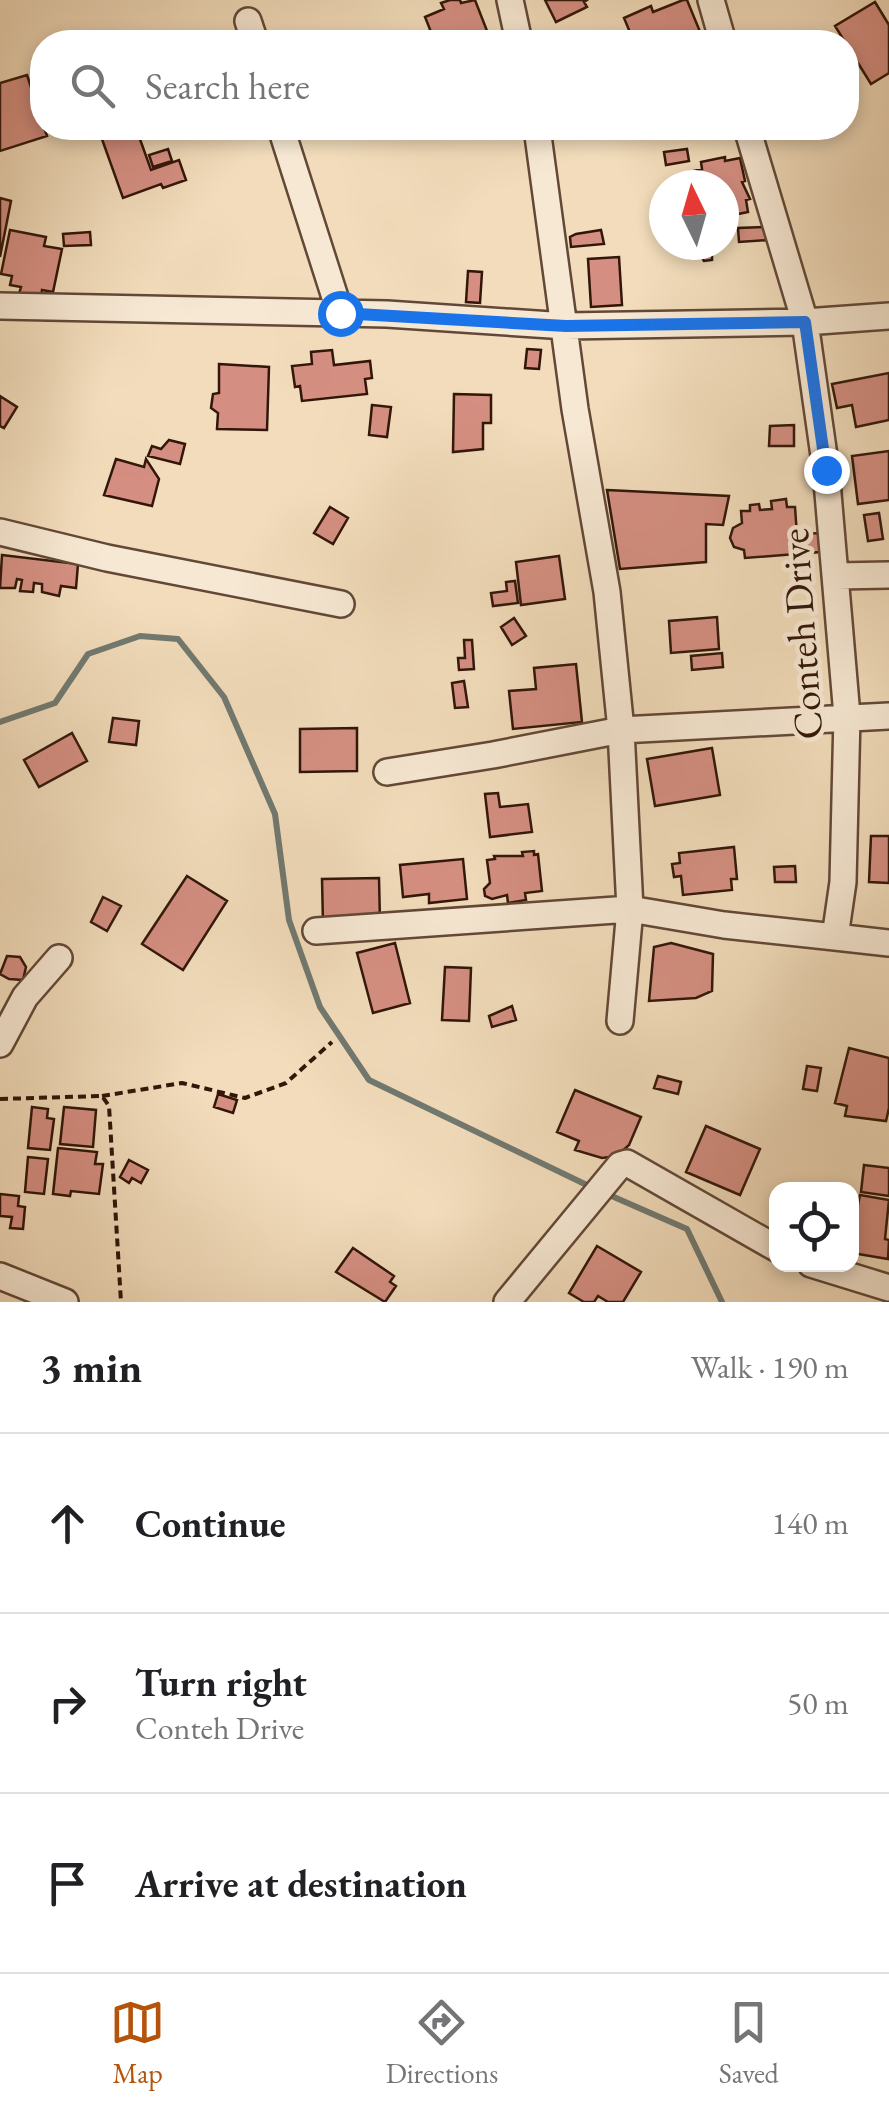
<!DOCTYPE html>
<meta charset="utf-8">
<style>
body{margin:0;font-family:"EB Garamond",serif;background:#f2f2f2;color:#202124}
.controls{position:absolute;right:30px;bottom:30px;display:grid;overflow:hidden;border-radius:20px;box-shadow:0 5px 15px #0003}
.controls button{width:90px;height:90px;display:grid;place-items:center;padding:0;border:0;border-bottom:2px solid #e0e0e0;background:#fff;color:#202124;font:50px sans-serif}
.compass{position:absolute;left:649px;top:170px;width:90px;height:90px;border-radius:50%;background:#fff;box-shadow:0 5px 15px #0003;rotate:355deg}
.stop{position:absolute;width:30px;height:30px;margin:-22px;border:8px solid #1a73e8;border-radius:50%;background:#fff}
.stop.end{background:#1a73e8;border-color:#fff;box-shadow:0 2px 10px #0008}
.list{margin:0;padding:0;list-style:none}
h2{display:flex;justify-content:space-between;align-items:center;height:130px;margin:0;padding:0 40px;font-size:42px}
h2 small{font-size:32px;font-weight:400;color:#757577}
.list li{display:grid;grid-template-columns:65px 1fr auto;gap:30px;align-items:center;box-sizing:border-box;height:180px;padding:0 40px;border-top:2px solid #e0e0e0}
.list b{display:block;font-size:38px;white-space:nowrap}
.list p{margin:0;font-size:32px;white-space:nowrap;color:#757577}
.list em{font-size:32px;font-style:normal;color:#757577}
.icon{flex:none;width:55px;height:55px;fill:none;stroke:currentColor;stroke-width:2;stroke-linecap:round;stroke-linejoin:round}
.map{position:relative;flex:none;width:889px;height:1302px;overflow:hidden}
.search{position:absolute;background:#fff;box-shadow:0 5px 15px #0003;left:30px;right:30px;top:30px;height:110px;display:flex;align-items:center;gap:25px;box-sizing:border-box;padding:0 35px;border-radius:40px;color:#757577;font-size:38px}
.sheet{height:670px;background:#fff}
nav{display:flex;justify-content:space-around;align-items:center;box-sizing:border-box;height:140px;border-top:2px solid #e0e0e0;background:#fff;font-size:28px;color:#757577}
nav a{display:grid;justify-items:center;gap:5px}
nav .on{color:#b45309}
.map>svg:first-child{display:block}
</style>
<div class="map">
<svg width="889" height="1302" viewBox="0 0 889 1302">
<rect width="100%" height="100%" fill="#f2dcbb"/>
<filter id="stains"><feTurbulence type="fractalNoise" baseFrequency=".002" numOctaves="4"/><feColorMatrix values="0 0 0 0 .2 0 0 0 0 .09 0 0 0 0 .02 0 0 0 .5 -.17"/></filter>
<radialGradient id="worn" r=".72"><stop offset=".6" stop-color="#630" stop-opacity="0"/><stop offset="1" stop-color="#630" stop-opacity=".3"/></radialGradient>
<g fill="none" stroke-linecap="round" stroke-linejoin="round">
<!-- stream -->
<path stroke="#717970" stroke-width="6" d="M0,722L55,703L88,654L140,636L178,639L224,697L275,814L289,920L320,1007L369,1080L591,1187
M607,1194L687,1229L722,1302"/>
</g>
<!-- building -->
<path fill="#d58f82" stroke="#321609" stroke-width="2.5" d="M450,0H460L461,3L475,0L489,36L473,42H435L425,17L444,9L441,3Z
M545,0H587L584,2L587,7L556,22Z
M683,0H687L703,39L694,42H634L624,18L651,6L653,12Z
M875,2L889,25V73L871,84L835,26Z
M27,75L47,136L0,151V83Z
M98,128H136L151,170L179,160L186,180L163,188L161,184L123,198Z
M393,128H429L430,131L396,138Z
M168,149L172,161L153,167L149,155Z
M687,149L689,161L666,165L664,152Z
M725,157V161L740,158L745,181L742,182L750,199L746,200L748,212L724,217V185H697L694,171L702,169L701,162Z
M0,198L11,201L0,257Z
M767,227L769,240L739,242L738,228Z
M10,230L46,237L44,246L62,249L53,292L42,290L41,298L19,294L21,287L10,285L12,276L1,274Z
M601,230L604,244L571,247L570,237L576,234Z
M90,232L91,245L64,246L63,234Z
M712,246V260L704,261L701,256L689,258V247Z
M619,257L622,305L591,307L588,259Z
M468,271L482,272L480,303L466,302Z
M527,349L541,350L539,369L525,368Z
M332,350L334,365L370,361L372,378L365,379L367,394L302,401L300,386L295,387L292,366L312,364L311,352Z
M219,364L269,367L267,430L217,429L218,413L211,408L213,394L219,393Z
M889,373V420L856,427L852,405L837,408L832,384Z
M454,394L491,395V423H483V449L453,452Z
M0,396L17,407L4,428L0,426Z
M372,405L391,407L387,437L369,435Z
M794,425V446H769L770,426Z
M169,440L185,444L180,464L148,456L152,446L161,449Z
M889,451V500L858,504L852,456Z
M116,459L144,467L146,459L159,479L152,506L104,495Z
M607,490L729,496L723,525L706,524V562L620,569Z
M786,499L787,507H795L797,535L818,533L820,552L745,558L744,550L734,547L730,538L733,528L742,523L741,511H750V505L759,504L760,510L772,509L771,501Z
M330,507L348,518L333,544L314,533Z
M879,513L883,539L868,541L864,515Z
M2,555L78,564L76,588L61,586L59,596L42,592V584L34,583L33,592L20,591L22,580L17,579L15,588H0Z
M559,556L565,599L521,605L516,562Z
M515,581L518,603L493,606L491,593L507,591L506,582Z
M717,617L719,649L671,653L669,621Z
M514,618L526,636L512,645L501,627Z
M464,640H472L474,669L459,670L458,658H465Z
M722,653L723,667L692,670L691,656Z
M576,664L582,722L513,729L509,691L536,689L534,668Z
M464,681L468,707L455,708L452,683Z
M113,718L139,721L136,745L109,742Z
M357,728V771L300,772V729Z
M72,733L87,761L39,787L24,760Z
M712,748L720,795L655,806L647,759Z
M498,793L500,807L528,804L532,832L490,837L485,794Z
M871,836H889V883L869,882Z
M734,847L737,879H731L732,890L683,895L681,876L674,877L672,864L680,863L679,853Z
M534,851V855L538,854L542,891L525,893L526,900L508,903L507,895L492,899L485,896L484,889L490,883L487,860L495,859L494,856H523L522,852Z
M463,859L467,899L429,903V894L403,897L400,865Z
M795,866L796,882H775L774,867Z
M187,876L227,901L183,970L142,944Z
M379,878L380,922L323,923L322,879Z
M103,897L121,906L107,931L91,922Z
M395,943L410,1003L373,1013L357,953Z
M671,943L713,954L712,991L696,998L649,1001L654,947Z
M7,956L20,957L26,967L23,980L9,979L0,974Z
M445,967L471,968L469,1021L442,1020Z
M512,1006L516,1020L492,1027L489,1016Z
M849,1048L889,1058V1108L886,1121L845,1116L847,1106L835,1103Z
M807,1066L821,1068L817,1091L803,1089Z
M658,1076L681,1082L678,1094L654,1088Z
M575,1090L641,1117L629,1145L617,1156L602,1158L575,1150L579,1141L557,1132Z
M218,1094L237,1100L233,1113L214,1107Z
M32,1107L48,1109L47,1118L54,1119L50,1150L28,1148Z
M64,1107L96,1110L93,1147L60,1144Z
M706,1126L760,1149L740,1195L686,1172Z
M58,1148L97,1152L95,1164H103L99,1194L71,1191L70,1196L53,1194Z
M28,1157L48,1159L44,1194L25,1192Z
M129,1160L148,1170L141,1183L132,1178L129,1183L120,1177Z
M864,1165L889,1168V1196L861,1192Z
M0,1194L19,1196L18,1206L25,1207L23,1229L10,1228L12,1217L0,1216Z
M860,1195L889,1200L885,1239L889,1240L888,1259L852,1253V1234Z
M597,1246L641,1272L623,1302H608L598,1296L594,1302H584L569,1293Z
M353,1248L394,1276L390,1282L396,1286L385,1302L336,1272Z"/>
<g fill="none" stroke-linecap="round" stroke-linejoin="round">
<!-- minor casing -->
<g stroke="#624836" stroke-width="30">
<path id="minor" d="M510,0L519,42
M711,0L723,42
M248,21L255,42
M281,128L340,313
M537,128L575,409L607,592L621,730L630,909L620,1021
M0,306L387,314L566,326L805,322L889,316
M0,532L107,558L341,604
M837,576L889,575
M387,772L493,755L621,730L889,716
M316,931L630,909L724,925L835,937L843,882L847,716L826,470L805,322L747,128
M835,937L889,943
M0,1044L25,997L59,958
M811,1264L889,1288
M0,1276L65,1302
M507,1302L620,1165L627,1163L776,1248"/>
</g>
<!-- path -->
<path stroke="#321609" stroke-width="4" stroke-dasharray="8 5" stroke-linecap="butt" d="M102,1096L182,1083L245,1098L286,1083L332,1042
M0,1099L102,1096L109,1106L121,1302"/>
<!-- minor -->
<use href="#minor" stroke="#f7e8d3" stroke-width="25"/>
</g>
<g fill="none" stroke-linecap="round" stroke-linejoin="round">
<!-- route -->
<path stroke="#1a73e8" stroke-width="12" d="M340,313L566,326L805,322L826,470"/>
</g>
<g text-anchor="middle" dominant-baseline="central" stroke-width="9" stroke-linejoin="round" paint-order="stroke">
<!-- street labels -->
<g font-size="40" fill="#321609" stroke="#f7e8d3">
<text transform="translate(801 634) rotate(-94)">Conteh Drive</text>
</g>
</g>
<rect width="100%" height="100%" filter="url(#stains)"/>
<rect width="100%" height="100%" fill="url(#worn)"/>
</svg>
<div class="controls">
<button><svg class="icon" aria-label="locate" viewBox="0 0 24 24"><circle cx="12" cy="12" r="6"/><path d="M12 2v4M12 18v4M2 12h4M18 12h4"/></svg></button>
</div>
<svg class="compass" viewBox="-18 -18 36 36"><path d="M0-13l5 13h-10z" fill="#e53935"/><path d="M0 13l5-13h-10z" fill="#757577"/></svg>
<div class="stop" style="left:340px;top:313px"></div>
<div class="stop end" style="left:826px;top:470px"></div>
<div class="search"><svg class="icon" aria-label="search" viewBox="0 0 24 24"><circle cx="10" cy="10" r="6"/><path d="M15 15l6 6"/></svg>Search here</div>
</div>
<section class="sheet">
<h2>3 min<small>Walk · 190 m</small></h2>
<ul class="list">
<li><svg class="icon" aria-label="ahead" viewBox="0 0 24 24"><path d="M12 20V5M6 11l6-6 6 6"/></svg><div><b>Continue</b></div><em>140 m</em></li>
<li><svg class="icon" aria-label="right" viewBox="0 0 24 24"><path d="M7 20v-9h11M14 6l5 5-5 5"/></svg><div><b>Turn right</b><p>Conteh Drive</p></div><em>50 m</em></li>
<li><svg class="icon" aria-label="arrive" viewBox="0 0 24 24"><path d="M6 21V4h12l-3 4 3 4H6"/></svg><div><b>Arrive at destination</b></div></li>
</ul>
</section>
<nav>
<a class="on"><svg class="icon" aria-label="map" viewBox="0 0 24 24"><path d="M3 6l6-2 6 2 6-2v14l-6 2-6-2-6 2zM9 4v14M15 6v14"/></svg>Map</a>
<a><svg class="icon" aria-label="directions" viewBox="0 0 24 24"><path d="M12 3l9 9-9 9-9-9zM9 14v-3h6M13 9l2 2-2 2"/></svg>Directions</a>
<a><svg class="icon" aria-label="saved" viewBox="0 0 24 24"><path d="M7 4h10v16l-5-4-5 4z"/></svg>Saved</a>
</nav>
